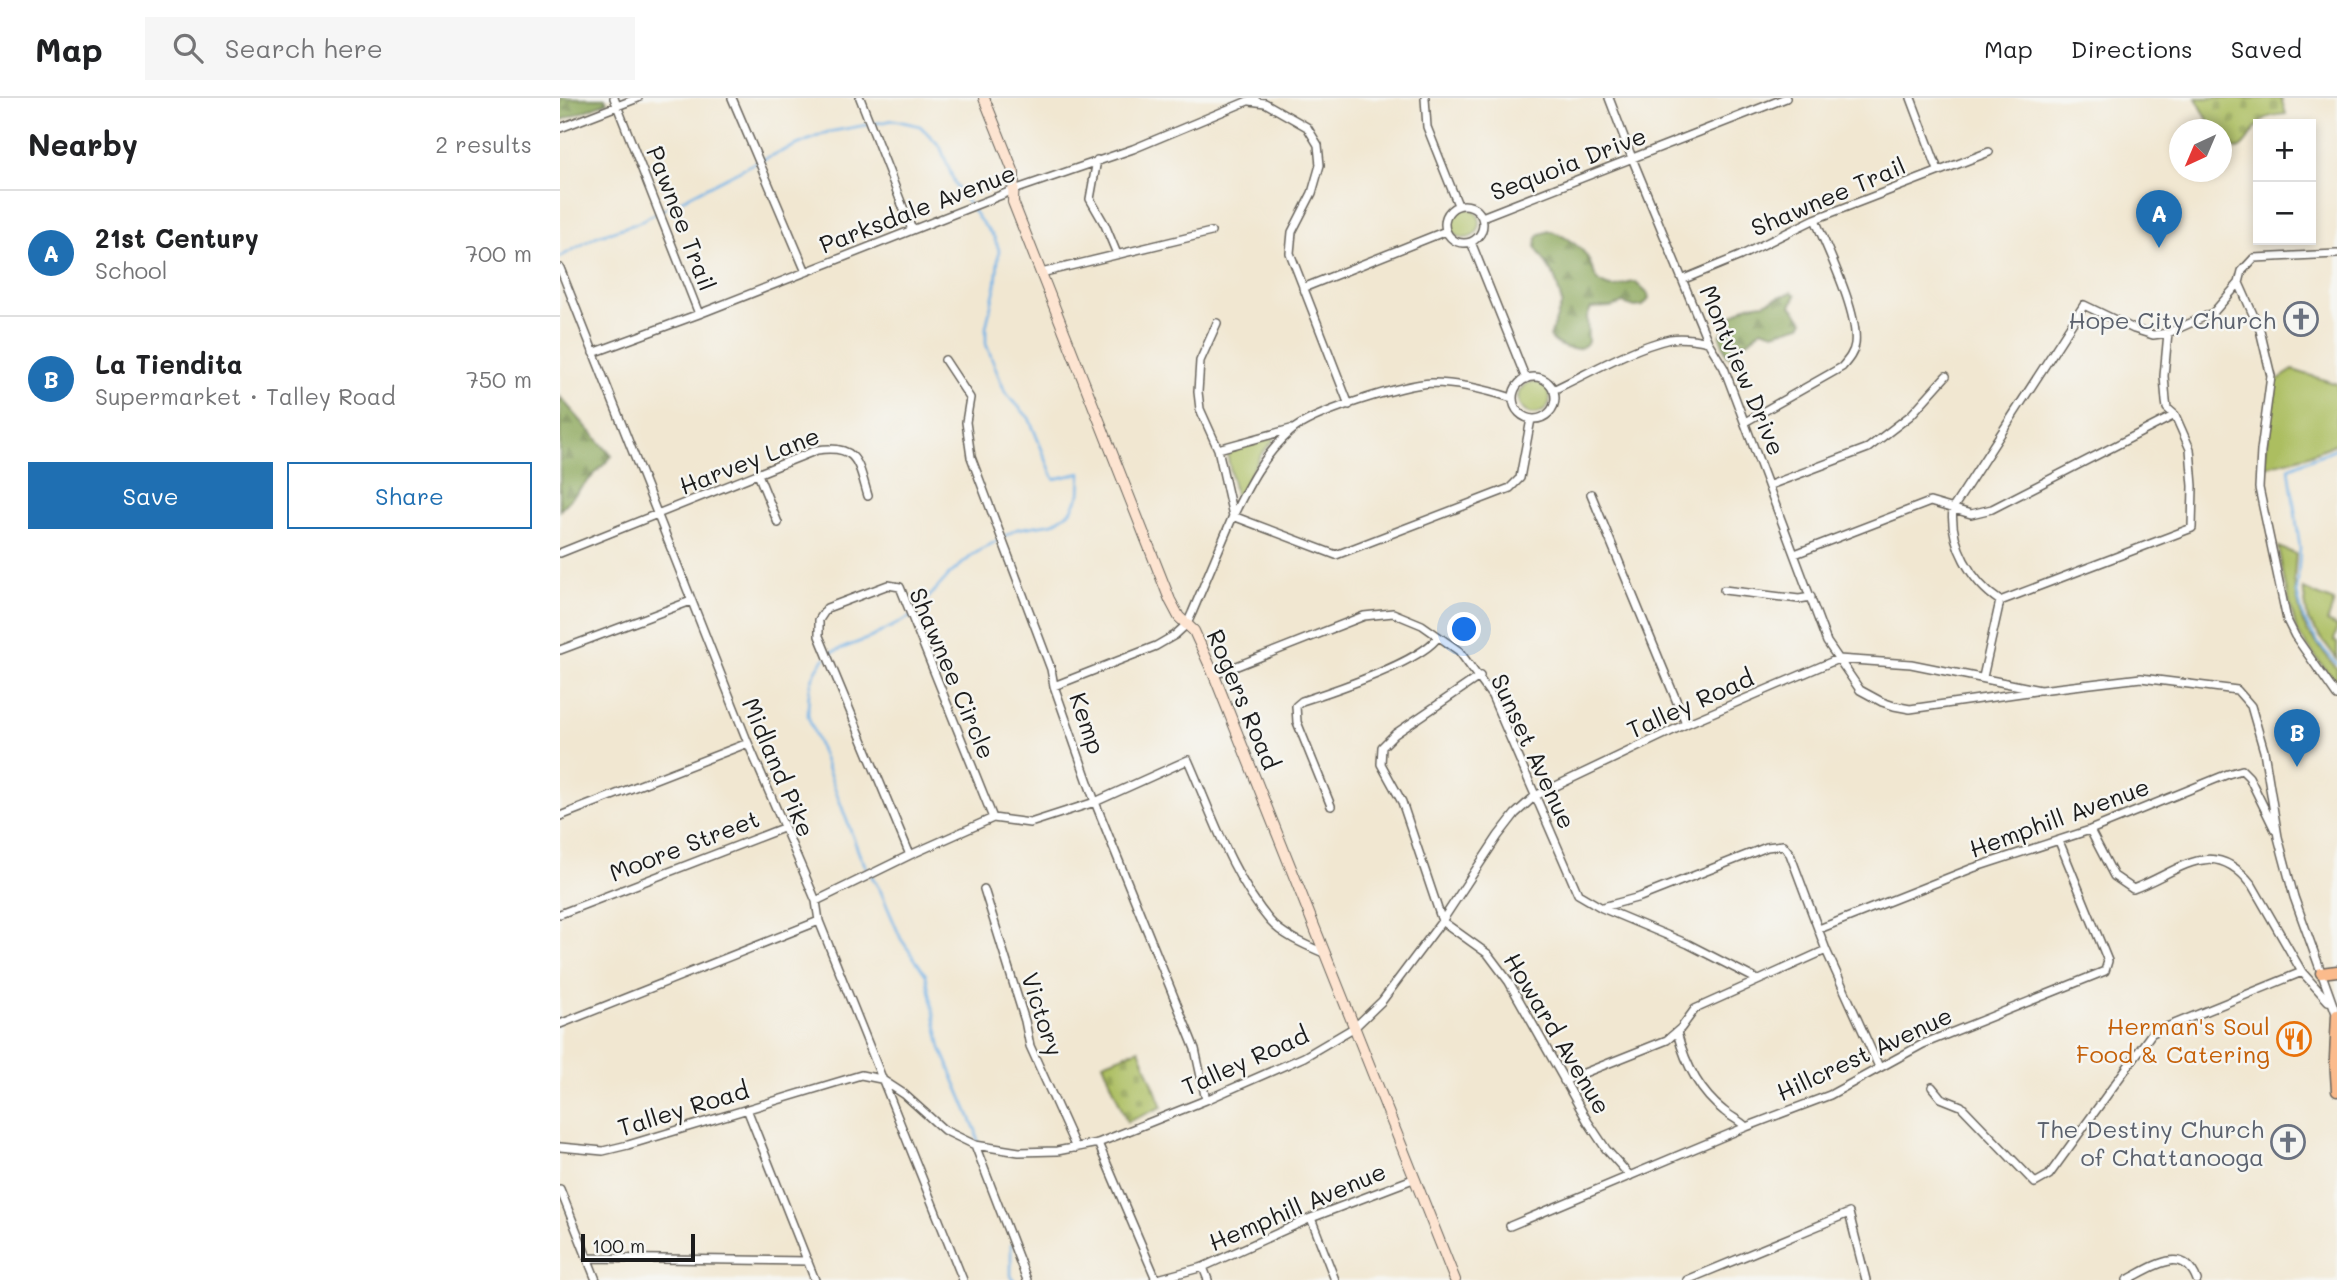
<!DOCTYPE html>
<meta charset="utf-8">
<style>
body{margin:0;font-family:Mali,sans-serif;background:#f6f6f6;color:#202124}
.controls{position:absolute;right:21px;top:21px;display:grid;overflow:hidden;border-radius:0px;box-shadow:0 4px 10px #0003}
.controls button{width:63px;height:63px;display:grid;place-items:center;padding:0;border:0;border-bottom:2px solid #e0e0e0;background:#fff;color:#202124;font:35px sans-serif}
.compass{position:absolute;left:1609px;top:21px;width:63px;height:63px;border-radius:50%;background:#fff;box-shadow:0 4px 10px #0003;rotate:224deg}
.scale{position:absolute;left:21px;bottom:18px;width:114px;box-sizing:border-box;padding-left:7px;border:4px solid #1c1c1c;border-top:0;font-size:19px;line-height:24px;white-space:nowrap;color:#1c1c1c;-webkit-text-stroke:5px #f6f6f2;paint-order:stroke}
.you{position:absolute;left:905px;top:532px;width:24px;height:24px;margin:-18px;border:5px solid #fff;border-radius:50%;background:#1a73e8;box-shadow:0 0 0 10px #1a73e833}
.badge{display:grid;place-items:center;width:46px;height:46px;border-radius:50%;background:#1f6fb2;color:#fff;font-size:23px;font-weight:700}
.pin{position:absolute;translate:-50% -58px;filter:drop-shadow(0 2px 4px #0008)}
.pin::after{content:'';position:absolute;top:37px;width:24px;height:21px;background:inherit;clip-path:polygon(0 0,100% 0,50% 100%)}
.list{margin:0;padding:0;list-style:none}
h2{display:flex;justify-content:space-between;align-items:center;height:91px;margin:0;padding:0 28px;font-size:30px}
h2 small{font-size:23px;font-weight:400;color:#757577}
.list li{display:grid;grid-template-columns:46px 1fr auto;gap:21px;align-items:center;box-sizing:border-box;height:126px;padding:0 28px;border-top:2px solid #e0e0e0}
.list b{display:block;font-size:26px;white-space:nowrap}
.list p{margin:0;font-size:23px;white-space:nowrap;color:#757577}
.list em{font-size:23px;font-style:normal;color:#757577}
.actions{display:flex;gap:14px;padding:21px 28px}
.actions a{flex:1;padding:16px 0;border:2px solid #1f6fb2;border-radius:0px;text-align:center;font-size:24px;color:#1f6fb2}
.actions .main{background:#1f6fb2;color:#fff}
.icon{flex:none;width:38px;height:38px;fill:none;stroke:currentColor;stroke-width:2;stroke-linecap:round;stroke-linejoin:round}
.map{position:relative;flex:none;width:1777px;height:1182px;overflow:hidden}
header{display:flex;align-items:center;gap:42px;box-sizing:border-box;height:98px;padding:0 35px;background:#fff;border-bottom:2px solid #e0e0e0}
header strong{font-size:33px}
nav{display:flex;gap:38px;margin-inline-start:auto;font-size:24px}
.search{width:490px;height:63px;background:#f6f6f6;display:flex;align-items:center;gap:18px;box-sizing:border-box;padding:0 24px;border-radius:0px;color:#757577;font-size:26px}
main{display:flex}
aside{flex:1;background:#fff}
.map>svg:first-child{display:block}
</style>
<header>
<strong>Map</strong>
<div class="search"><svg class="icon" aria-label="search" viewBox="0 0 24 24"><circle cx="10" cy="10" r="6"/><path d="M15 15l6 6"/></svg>Search here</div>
<nav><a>Map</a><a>Directions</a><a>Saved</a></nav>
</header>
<main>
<aside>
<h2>Nearby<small>2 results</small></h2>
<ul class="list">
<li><span class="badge">A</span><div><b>21st Century</b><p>School</p></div><em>700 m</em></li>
<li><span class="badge">B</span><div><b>La Tiendita</b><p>Supermarket · Talley Road</p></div><em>750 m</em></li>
</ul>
<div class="actions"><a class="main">Save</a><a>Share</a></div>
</aside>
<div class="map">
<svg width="1777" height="1182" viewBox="0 0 1777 1182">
<defs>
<pattern id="forest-firs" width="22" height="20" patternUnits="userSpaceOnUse" patternTransform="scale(1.75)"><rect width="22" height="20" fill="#89a557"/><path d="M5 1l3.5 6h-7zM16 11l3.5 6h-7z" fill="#6f8647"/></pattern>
<pattern id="cemetery-stones" width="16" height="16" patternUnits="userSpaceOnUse" patternTransform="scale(1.75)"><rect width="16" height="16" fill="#acbe61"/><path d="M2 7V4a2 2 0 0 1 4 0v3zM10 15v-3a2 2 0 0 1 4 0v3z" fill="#93a354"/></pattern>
</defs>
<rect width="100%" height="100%" fill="#f6f6f2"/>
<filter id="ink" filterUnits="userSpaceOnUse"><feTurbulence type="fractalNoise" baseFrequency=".0143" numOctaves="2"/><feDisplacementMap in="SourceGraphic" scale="14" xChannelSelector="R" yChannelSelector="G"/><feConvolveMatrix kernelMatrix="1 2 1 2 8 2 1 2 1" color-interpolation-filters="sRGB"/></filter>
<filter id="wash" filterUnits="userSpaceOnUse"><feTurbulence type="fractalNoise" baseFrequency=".00686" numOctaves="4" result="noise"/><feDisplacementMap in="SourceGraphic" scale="28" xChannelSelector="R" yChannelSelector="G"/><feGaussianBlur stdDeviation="1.57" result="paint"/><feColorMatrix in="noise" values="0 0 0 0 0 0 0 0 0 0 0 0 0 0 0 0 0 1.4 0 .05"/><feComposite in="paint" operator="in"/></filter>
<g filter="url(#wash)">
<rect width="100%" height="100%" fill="#f1e7d1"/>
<!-- grass -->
<path fill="#acbe61" stroke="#646d3e" stroke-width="2" d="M890 125a15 15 0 1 1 30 0a15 15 0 1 1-30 0Z
M1733,272L1777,286V345L1746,358L1704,369L1714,284Z
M958 300a16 16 0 1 1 32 0a16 16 0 1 1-32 0Z
M713,339L714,342L702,355L678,398L675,397L667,355Z
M1718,449L1736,456L1734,482L1742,522L1748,534L1777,571V587L1737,534L1725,486Z
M1743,491L1774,504L1767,524L1777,529L1774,543L1777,545V561L1748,522Z"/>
<!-- forest -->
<path fill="url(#forest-firs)" stroke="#52603a" stroke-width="2" d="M0,0H45L47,4L0,23Z
M989,133C999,134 1020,148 1026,157C1034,168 1032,183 1047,188C1057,192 1065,184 1075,184L1088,196L1089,201L1083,208L1075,209L1063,205L1051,209L1031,210L1027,219L1028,244C1018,257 999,250 990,239L1002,205L995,180L976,150L977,140L980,136Z
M1232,194L1236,197L1231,208L1244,223L1241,227L1214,235L1201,231L1189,243L1180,245L1171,259L1167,258L1160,238L1173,217L1188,207L1204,205Z
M0,299L52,358L0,412Z"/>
<!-- cemetery -->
<path fill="url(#cemetery-stones)" stroke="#646d3e" stroke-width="2" d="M1636,0H1721L1726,16C1718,17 1709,17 1703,22C1688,33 1684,66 1662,43L1661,32L1653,31Z
M579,951L602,1009L567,1024L543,965Z"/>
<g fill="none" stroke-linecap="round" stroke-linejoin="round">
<!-- stream -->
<path stroke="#73b2e6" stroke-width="2.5" d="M0,159L37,138L75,126L194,65L268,34L334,22L360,28L380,48L395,86L419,121L434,139L439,152L436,186L426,229V246L445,294L469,320L494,381L521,375L520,396L511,413L493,425L457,431L414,456L389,477L352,518L312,539L270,555
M1777,350L1729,370L1740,450L1737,494L1744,522L1759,546L1777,566
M265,560C249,579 248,594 248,618L300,758L321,794L341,841L366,877L381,950L416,1033L418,1045
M451,1147V1178L454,1182"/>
</g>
</g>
<g filter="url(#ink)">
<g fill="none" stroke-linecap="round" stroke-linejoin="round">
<!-- street casing -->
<g stroke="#67635b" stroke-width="10">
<path id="street" d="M54,0L139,216
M172,0L246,174
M300,0L352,132
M865,0L867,29L898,107
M1049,0L1072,60L1148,244L1164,270L1267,544L1300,592L1322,604L1334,608L1350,611L1475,593
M1351,0L1378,72
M690,3L705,5L747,29L758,47L760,67L752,95L732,134L730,155L789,307
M0,30L78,0
M537,62L530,101L545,127L557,156
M885 126a19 19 0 1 1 38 0a19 19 0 1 1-38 0Z
M922,119L1226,0
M911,144L966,281
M0,170L188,645L256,803L259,823L403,1182
M481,175L651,134
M1124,181L1180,158L1255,121L1429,54
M1679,185L1700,232L1711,278L1701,353L1699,390L1727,522L1735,538L1777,598
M743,190L886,133
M33,255L139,216L454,92L573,51L695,0
M385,262L410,300L406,324L411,359L491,571L494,588L535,704L635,951L646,1002
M953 300a21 21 0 1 1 42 0a21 21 0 1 1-42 0Z
M993,292C1029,275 1071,250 1110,241C1123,239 1136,241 1148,244
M952,300C927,292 899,285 872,285C844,286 750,315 730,334C703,358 689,386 673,418L776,457L950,390L960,380L971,321
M1185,324L1282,269C1288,262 1294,255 1295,246C1299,215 1267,151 1255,121
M658,351L731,331
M198,376L218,425
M1210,387L1308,350L1351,317L1386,278
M1031,396L1126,626
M0,455L257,352C298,346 298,365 308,398
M1235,456L1370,404L1411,416L1432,411L1615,317
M1164,492L1239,501L1251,499
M1440,503L1632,430L1633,388L1630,351L1615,317L1607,310L1606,303L1604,278L1608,235
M0,552L131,503
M654,577L804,518L833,515L862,527L899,553L932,598L1018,796L1042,810L1128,846L1198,882
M920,578L835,636L822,649L821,666L842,704L882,823L928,856L949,884L1028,1024L1046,1051L1070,1078
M1423,579L1440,503C1411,484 1389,445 1393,410L1524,207L1574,231L1593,237L1608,235L1653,215L1679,185L1682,173L1694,160L1777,156
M494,588L596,548L615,537L627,526L632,515L673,418L658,351L640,311L638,294L640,263L657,225
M771,708L737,624L736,608L742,603C773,593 860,564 878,539
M0,718L188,645
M1530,732L1554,778L1573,791C1619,774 1652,736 1692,787L1742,874L1768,903
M350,757L259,538V522L267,510L328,487L340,489L433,720
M424,791L465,923L470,948L516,1050
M256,803L350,757L433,720L470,725L535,704L628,662C652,716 672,778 710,823C723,838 748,848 766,856
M1043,809L1080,799L1207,749L1223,747L1230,756L1266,852L1319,969
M0,816L223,730
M1259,831L1413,770L1530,732L1668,676L1682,672L1689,679L1715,732
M0,926L259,823
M1117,934C1125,965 1138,993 1164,1013C1171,1019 1179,1022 1186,1029
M1004,983L1107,942L1121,930L1135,911L1266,852
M1372,989L1381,1000L1401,1008L1475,1085L1489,1077L1592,935L1742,874
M187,1011L255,1182
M538,1045L596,1181
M415,1047L467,1182
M0,1049L43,1053L68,1047L301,977L321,981L344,996L384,1032L415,1047L459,1054L497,1053L538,1045L646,1002L744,959L795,929L822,903L882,823L938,738L955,716L975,698L1126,626L1278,561L1351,566L1480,592L1581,580L1677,592L1691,608L1704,653L1718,739L1734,799L1777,918
M0,1091L36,1182
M751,1120L775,1182
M950,1128L1186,1029L1270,997L1363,946L1545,873L1548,863L1499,743
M28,1160L248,1163
M643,1169L648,1182
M594,1182L643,1169L751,1120L853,1081
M1127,1182L1289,1115L1306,1182
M1567,1182C1591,1170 1623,1145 1637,1182"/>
</g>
<!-- secondary casing -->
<g stroke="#67635b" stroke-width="12">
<path id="secondary" d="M424,0L454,75L453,104L610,502L619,519L634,533L654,577L895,1182"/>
</g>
<!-- primary casing -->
<g stroke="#67635b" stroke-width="13">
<path id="primary" d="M1761,875L1777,873
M1777,917L1775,960L1777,993"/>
</g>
<!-- street -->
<use href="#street" stroke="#fff" stroke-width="7"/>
<!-- secondary -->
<use href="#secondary" stroke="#fde4d1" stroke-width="10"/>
<!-- primary -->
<use href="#primary" stroke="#fbbb8c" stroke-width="10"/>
</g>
</g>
<!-- icons -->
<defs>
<g id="church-ring" transform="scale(1.75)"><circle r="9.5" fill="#f6f6f2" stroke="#6b7280" stroke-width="1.5"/><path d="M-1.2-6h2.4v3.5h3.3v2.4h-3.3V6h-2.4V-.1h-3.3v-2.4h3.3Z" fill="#6b7280"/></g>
<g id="restaurant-ring" transform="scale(1.75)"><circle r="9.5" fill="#f6f6f2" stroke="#e8710a" stroke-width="1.5"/><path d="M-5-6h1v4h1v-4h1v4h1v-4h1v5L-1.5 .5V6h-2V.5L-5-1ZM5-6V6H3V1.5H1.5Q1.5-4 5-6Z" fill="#e8710a"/></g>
</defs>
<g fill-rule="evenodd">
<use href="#church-ring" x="1741" y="221"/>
<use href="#restaurant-ring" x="1734" y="941"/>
<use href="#church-ring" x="1728" y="1044"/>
</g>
<g text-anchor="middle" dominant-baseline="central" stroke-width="5" stroke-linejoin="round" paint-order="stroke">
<!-- street labels -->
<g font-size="24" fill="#1c1c1c" stroke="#f6f6f2">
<text transform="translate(1008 65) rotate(-21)">Sequoia Drive</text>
<text transform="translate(1268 98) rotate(-23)">Shawnee Trail</text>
<text transform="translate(357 110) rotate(-21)">Parksdale Avenue</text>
<text transform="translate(122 120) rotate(69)">Pawnee Trail</text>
<text transform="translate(1183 272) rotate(67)">Montview Drive</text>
<text transform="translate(189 362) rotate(-21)">Harvey Lane</text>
<text transform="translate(393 575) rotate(67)">Shawnee Circle</text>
<text transform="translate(684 601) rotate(67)">Rogers Road</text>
<text transform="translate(1130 605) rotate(-24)">Talley Road</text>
<text transform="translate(528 625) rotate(71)">Kemp</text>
<text transform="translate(974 653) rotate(65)">Sunset Avenue</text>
<text transform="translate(219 669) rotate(67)">Midland Pike</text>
<text transform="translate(1499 719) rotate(-20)">Hemphill Avenue</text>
<text transform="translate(124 747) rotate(-21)">Moore Street</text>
<text transform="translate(483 916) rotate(72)">Victory</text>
<text transform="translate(998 935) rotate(59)">Howard Avenue</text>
<text transform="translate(1304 955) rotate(-25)">Hillcrest Avenue</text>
<text transform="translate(685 962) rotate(-24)">Talley Road</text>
<text transform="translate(123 1010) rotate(-17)">Talley Road</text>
<text transform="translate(737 1108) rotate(-23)">Hemphill Avenue</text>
</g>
<!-- worship labels -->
<g font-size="24" fill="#5b616d" stroke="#f6f6f2" text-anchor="end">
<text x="1716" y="221">Hope City Church</text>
<text x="1704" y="1030">The Destiny Church<tspan x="1704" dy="28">of Chattanooga</tspan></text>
</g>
<!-- food labels -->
<g font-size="24" fill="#c56008" stroke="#f6f6f2" text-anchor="end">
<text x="1710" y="927">Herman's Soul<tspan x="1710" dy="28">Food &amp; Catering</tspan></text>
</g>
</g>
</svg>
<div class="controls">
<button>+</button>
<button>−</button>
</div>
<svg class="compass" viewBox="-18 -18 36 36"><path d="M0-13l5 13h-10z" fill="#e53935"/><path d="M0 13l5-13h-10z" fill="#757577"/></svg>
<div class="scale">100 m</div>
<div class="you"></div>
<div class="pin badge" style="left:1599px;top:150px">A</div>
<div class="pin badge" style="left:1737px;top:669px">B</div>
</div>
</main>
